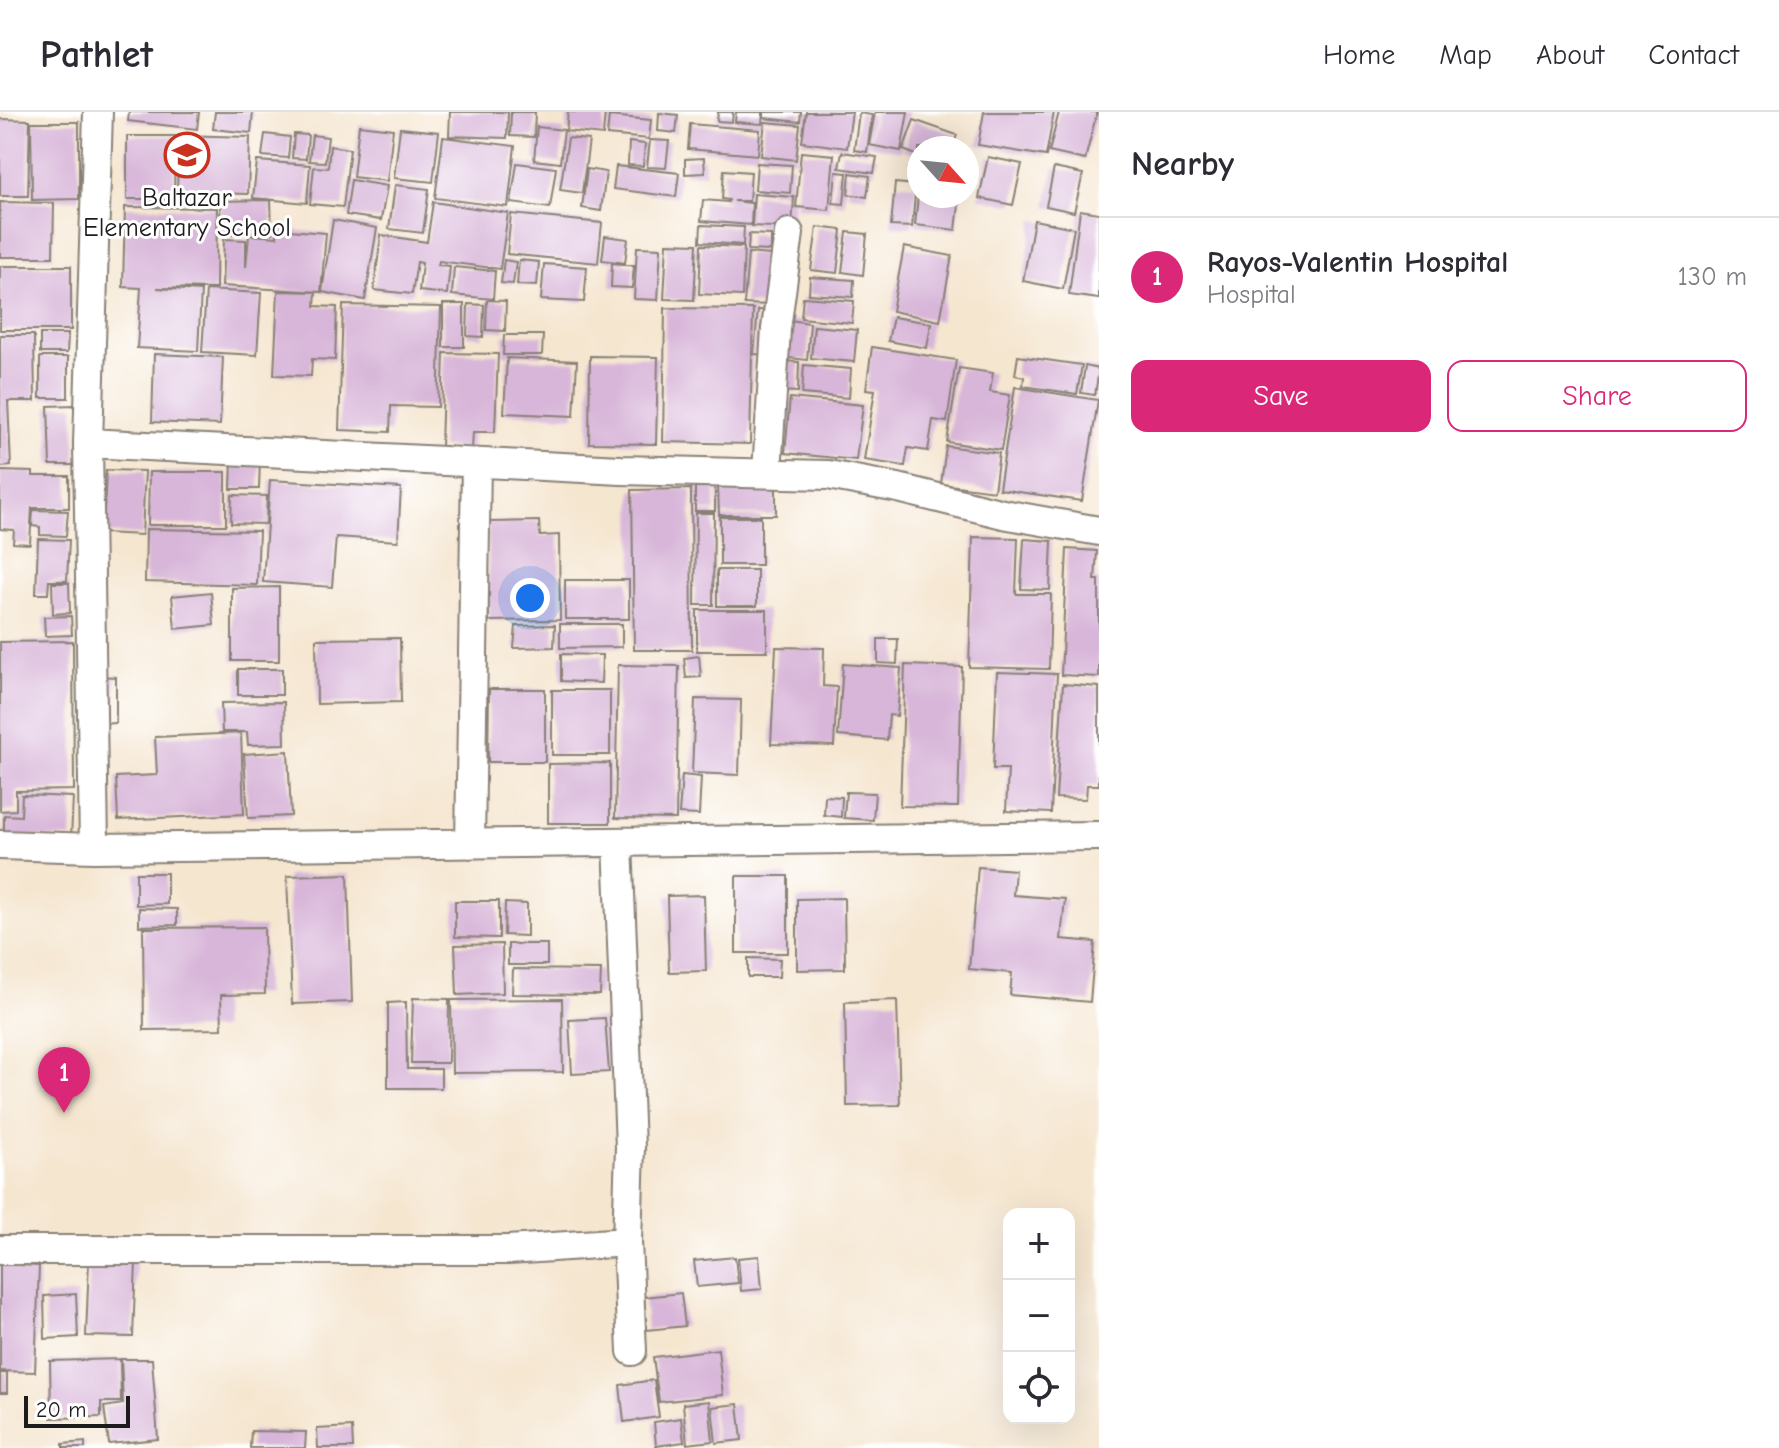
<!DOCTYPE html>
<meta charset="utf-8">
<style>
body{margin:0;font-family:"Comic Neue",sans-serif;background:#f2f2f3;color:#2b2b33}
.controls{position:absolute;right:24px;bottom:24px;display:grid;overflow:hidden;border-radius:16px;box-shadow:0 8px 32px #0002}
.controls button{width:72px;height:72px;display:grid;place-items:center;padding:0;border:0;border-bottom:2px solid #e1e1e2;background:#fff;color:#2b2b33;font:40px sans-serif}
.compass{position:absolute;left:907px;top:24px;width:72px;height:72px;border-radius:50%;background:#fff;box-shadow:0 8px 32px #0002;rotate:117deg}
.scale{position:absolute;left:24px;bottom:20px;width:106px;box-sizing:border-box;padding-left:8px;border:4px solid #1c1c1c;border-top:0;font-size:22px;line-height:28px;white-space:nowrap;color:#1c1c1c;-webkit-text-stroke:6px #fff;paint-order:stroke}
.you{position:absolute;left:530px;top:486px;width:28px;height:28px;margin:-20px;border:6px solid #fff;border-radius:50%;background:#1a73e8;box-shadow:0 0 0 12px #1a73e833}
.badge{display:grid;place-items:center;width:52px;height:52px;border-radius:50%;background:#db2777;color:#fff;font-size:26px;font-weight:700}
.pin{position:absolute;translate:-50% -66px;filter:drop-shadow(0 2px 4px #0008)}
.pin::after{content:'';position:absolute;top:42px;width:28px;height:24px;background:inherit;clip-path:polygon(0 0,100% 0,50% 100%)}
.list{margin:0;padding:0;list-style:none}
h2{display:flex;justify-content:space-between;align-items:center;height:104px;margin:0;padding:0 32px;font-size:34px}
h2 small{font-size:26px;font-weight:400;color:#7c7c81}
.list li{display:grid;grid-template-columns:52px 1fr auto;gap:24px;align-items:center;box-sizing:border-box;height:120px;padding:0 32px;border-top:2px solid #e1e1e2}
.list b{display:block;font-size:30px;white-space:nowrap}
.list p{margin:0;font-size:26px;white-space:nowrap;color:#7c7c81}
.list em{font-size:26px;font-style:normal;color:#7c7c81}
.actions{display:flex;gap:16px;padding:24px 32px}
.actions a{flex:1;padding:18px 0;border:2px solid #db2777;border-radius:16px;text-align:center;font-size:28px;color:#db2777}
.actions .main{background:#db2777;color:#fff}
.icon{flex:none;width:44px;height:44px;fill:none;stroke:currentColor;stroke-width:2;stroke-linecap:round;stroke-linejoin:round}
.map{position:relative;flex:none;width:1099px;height:1336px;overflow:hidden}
header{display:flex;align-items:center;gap:48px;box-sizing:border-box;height:112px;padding:0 40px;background:#fff;border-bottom:2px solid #e1e1e2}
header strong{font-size:38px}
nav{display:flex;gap:44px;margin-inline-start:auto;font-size:28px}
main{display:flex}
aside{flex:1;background:#fff}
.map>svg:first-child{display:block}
</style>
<header>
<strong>Pathlet</strong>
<nav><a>Home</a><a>Map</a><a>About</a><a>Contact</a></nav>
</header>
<main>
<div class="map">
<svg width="1099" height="1336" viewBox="0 0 1099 1336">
<rect width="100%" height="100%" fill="#fff"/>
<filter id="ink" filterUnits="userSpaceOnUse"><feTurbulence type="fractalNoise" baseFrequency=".0125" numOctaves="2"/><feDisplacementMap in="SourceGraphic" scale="16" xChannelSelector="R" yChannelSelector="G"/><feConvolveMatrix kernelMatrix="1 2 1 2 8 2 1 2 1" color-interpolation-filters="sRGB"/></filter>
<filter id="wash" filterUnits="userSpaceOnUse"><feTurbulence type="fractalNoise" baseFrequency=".006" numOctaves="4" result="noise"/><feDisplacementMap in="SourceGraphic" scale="32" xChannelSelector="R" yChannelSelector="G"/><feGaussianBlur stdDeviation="1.8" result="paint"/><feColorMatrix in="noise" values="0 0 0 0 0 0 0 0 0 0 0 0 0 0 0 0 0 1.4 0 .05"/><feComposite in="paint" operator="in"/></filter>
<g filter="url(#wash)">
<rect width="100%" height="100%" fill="#f5e6d0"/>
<g id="blocks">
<!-- building -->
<path fill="#d8b6d9" d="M129,0H199L197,17L128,9Z
M215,0H253L251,21L213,17Z
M450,0H508L507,26L449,24Z
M511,0H535L534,25L510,24Z
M568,0H605L603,23L566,19Z
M718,0H733L732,10L717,9Z
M736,0H763L762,12L735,10Z
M764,0H801L800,10L764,6Z
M806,0H852L847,36L802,30Z
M875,0H908L901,39L869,33Z
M984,0H1054L1046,44L978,33Z
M1059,0H1097L1085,48L1049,40Z
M659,1L678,3L676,21L658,19Z
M859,1L872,3L867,40L854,38Z
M609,4L651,8L649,27L607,23Z
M0,7L30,8L28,84H0Z
M914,8L957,23L952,36H919V44L903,38Z
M31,10H79V87L32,88Z
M765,10L800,13L796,48L761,44Z
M690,12L760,18L758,43L688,37Z
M359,13L393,17L387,69L353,65Z
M537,15L564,18L560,51L534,48Z
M400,16L439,20L433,70L394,66Z
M265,22L290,25L288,46L262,44Z
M294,22L308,23L306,47L292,46Z
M179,23L250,25L248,82L177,80Z
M312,23L328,25L325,50L309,49Z
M127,24H175L174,87H127Z
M443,25L515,34L508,95L435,86Z
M568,26L589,28L582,81L560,78Z
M650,28L669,29L666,56L647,55Z
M629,30L645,32L643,54L628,53Z
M330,34L350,37L343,95L310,92L314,55L328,56Z
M801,40L834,43L829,98L796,95Z
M842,40L877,45L874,61L839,56Z
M988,45L1022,52L1013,93L979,86Z
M704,46L705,61L685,62V47Z
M257,49L310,53L307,91L253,86Z
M517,51L556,56L550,96L511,91Z
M757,51L792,53L790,81L755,78Z
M616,54L679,61L676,85L613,77Z
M1054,56L1083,62L1074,100L1046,94Z
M587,57L606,60L601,99L582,96Z
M724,58L751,60L749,89H734L752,91L751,113L701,109L703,88L728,90L729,88L722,87Z
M836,60L847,61L844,92L833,91Z
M850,61L870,64L867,85L848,82Z
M351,68L387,74L381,108L346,103Z
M895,71L916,73L912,115L891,114Z
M395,73L429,77L423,121L389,117Z
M754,82L794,85L792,116L752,114Z
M918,84H960L956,118L915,113Z
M271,88L272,121L221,122L220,89Z
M0,90L54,91L53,145H0Z
M433,90L508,101L500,157L439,149L438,153L450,154L447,182L419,179L422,151L417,150L412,182L374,178L381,123L427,130Z
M125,95L217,96L216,177L157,176L201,179L198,239L137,236L141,176L123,175Z
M1080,98L1099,101V187L1069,183Z
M511,102L602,111L598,151L507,142Z
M333,108L377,116L365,188L322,180Z
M1034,108L1074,116L1063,177L1023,169Z
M701,113L744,115L743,133L700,130Z
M817,115L842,118L837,161L811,158Z
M277,117L326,121L321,180L222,174L224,127L246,128V155L249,123L277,125Z
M847,120L867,122L863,163L842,160Z
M749,122L771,123V139L748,138Z
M605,124L628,127L625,151L602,148Z
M667,131L697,132L694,188L664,187Z
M701,133L744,135L742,184L699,182Z
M637,135L661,136L658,188L634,187Z
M904,135L952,144L940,209L892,199Z
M748,141L770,143L767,175L773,176L772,193L744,192Z
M504,148L516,150L513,172L501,171Z
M519,148L539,150L537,174L517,173Z
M612,151L634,153L632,176L611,175Z
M544,152L587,155L584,190L541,188Z
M0,154H71V218H0Z
M454,155L495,159L493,187L452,183Z
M810,165L854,168L853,185L809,182Z
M206,178L261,181L257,243L202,240Z
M278,179L316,180L315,194L337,195L335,248L312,247L311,264L274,263Z
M803,185L854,189L852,211L801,206Z
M487,188L506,189L505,219L486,218Z
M443,192H464V235H443Z
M468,192L484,193L483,225L467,224Z
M343,193L441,195L438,295L391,294L390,320L339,318Z
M665,196L753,197L750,332L663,330Z
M758,198L773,199L769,243L754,242Z
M893,205L931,211L927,236L888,229Z
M783,207L810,211L807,248L780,245Z
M814,214L857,218L854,250L811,246Z
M40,222H68L67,241H40Z
M0,223H34L35,289H8L11,354L0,355Z
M504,223H543L542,243H503Z
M872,235L956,248L947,310L933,308L928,339L908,336L905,354L864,348L875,278L866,277Z
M444,241L498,242L495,320H473L472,337L441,335Z
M154,242L223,245L220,313L152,310Z
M590,244L658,245L656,332L589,331Z
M1018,244L1082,253L1077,282L1023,274L1024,265L1015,263Z
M40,245H68V286H40Z
M507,246L577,249L574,304L504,301Z
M780,249L799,250L798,280L779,279Z
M804,253L851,257L849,286L802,282Z
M1085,254L1099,257L1095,283L1081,281Z
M959,256L993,261L990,280L1010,283L1001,338L947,330Z
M1015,275L1098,288L1082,389L999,377Z
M790,286L863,293L856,348L785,341Z
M74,293L76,353H50L48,294Z
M946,334L999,341L994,379L941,372Z
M232,346L260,347L259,377H231Z
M106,358L145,359L142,423L103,421Z
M0,359L33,360V364H69V396H32L30,432L13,431L14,418L0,417Z
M149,360H226V413H148Z
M270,368L401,376L398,429L336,425L332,475L263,470Z
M695,375H715V399H695Z
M718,375H776V403H719Z
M691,377L692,538H634L632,378Z
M232,383L267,384L266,412L231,411Z
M33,398L68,399L66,424L40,423V415L32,414Z
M696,401H714L713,493H695Z
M720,405H761V453H720Z
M539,409L540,424L559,423L560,508L489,509L488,410Z
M146,417L259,419L257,473L145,470Z
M973,425L1018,426L1016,482H1051L1049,557L969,555Z
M38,427L69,428L67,469H49L48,482H36Z
M1024,427L1052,429L1050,478L1021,477Z
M1067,437L1097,439L1095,468H1099V565L1061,563Z
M717,458H757V494H717Z
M565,468H629V507H565Z
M52,471H69L70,501L53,502Z
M279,475V549H232V476Z
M211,480L214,513L175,517L172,484Z
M697,498H767V539H697Z
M71,504L72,523L45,524L44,505Z
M560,512H622V535L560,536Z
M555,513L554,535L514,536L516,514Z
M400,526L401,590L317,592L316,527Z
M878,527H898L897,552L878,551Z
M73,529L74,678L16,679V698L0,699V530Z
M776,535L824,536L823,574L837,575L834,634L771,632Z
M561,542L602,543L601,571L561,569Z
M699,544L701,565L686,566L684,546Z
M843,552L901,556L897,604L889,603L887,628L838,624Z
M618,553L679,554L676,707L615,706Z
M905,553L962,555L958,695L900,694Z
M238,557H282V583H238Z
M997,560L1057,562L1051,701L1006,699L1008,657H993Z
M98,564L116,565V611L98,612Z
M1063,572L1099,575V673H1087L1086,687L1056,686Z
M489,577H545V650H488Z
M552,578H610V643H552Z
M695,587L741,588L739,663L692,661Z
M284,590L285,632L248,633L247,620H222L221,591Z
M241,621L244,702L118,708L116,665L157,663L155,625Z
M288,639L291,704L248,706L244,642Z
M610,651V711H548V652Z
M682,663L701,665L699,703L679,702Z
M846,680L875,681L873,708L844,706Z
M22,683L73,685L71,726L4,724V703L21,704Z
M825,684L842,685L841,705L824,703Z
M978,755L1015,758L1013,783L1065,787L1061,827L1095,830L1090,890L1010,883L1012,861L969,857Z
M136,761H167V792L136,793Z
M348,762L352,890L292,892L287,764Z
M736,764H788V841H736Z
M704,783L706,859L669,860L667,784Z
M844,786L845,857L797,858V787Z
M455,789H499V826L455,825Z
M505,791L527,792V824L504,823Z
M139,796L177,797V813L139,814Z
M264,815L265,882L221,883L222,917L144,918L143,816Z
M502,832L503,881L457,883L455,833Z
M508,832H547V853H508Z
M748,846L780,847L779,865H748Z
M513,857L601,858L600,883L512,882Z
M413,886L449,887L448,951H411Z
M562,887L563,960L452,961L451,888Z
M897,888L900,993L847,994L845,890Z
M406,890L407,957H441V976H388V891Z
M605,906L609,960L572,962L569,908Z
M759,1144L762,1177L741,1179L738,1146Z
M735,1145L738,1171L697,1175L694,1149Z
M89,1148L136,1150L133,1225L86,1224Z
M0,1152L39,1154L35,1260L0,1259Z
M681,1181L685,1214L647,1218L644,1185Z
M76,1182L78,1225L45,1227L44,1184Z
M718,1237L723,1283L659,1290L653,1245Z
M120,1247L121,1290H101V1305L51,1306L50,1249Z
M121,1247H152L158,1327L109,1332L104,1295L123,1292Z
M0,1261H7V1281H0Z
M654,1268L659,1305L624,1310L620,1273Z
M709,1289L713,1329L687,1332L683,1292Z
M738,1292L742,1328L716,1331L712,1295Z
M681,1306L684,1330L656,1334L654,1310Z
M352,1315L353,1336H318L317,1317Z
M251,1319L306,1320L305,1336H250Z
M85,1330V1336H63V1332Z"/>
</g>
</g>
<g filter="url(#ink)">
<use href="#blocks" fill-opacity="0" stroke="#888176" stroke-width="2"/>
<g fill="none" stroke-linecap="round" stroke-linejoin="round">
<!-- street casing -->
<g stroke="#888176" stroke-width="32">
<path id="street" d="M88,331L621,358L828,363L898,376L1003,402L1099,419
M767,360L776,217L789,121
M470,732L476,351
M0,733L94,736L1099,724
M94,736L88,331L98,0
M627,1130L632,1239
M0,1138H508L627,1130L630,1035L618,730"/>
</g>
<!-- street -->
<use href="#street" stroke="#fff" stroke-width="28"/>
</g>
</g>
<!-- icons -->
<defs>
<g id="school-ring" transform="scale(2.3)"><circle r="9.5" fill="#fff" stroke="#c8321e" stroke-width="1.5"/><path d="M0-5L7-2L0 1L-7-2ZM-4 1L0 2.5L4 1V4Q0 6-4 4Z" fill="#c8321e"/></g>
</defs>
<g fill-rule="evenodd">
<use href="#school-ring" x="187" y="43"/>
</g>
<g text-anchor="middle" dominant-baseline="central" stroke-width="6" stroke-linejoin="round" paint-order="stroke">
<!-- poi labels -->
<g font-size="26" fill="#1c1c1c" stroke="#fff">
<text x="187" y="86">Baltazar<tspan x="187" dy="30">Elementary School</tspan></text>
</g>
</g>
</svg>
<div class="controls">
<button>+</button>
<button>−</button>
<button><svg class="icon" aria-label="locate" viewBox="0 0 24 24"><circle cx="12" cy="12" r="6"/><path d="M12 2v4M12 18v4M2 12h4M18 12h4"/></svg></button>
</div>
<svg class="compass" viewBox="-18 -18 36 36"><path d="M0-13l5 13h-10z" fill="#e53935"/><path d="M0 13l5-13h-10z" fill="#7c7c81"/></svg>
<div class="scale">20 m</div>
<div class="you"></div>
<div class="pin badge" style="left:64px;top:1001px">1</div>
</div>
<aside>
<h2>Nearby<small></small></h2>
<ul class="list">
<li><span class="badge">1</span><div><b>Rayos-Valentin Hospital</b><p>Hospital</p></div><em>130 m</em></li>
</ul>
<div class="actions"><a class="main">Save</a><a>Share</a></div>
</aside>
</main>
